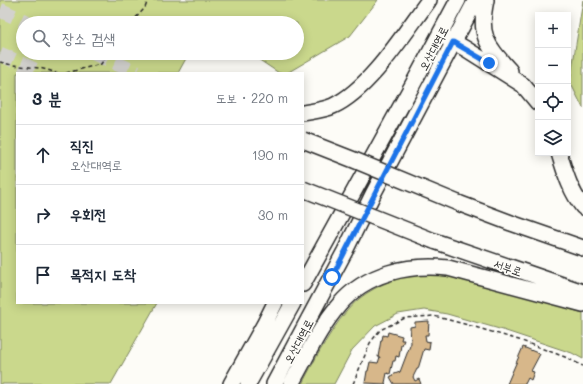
<!DOCTYPE html>
<html lang="ko">
<meta charset="utf-8">
<style>
body{margin:0;font-family:Mali,"Poor Story",sans-serif;background:#f2f2f3;color:#1f2937}
.controls{position:absolute;right:12px;top:12px;display:grid;overflow:hidden;border-radius:0px;box-shadow:0 2px 10px #0003}
.controls button{width:36px;height:36px;display:grid;place-items:center;padding:0;border:0;border-bottom:1px solid #e0e1e3;background:#fff;color:#1f2937;font:20px sans-serif}
.stop{position:absolute;width:12px;height:12px;margin:-9px;border:3px solid #1a73e8;border-radius:50%;background:#fff}
.stop.end{background:#1a73e8;border-color:#fff;box-shadow:0 1px 4px #0008}
.list{margin:0;padding:0;list-style:none}
h2{display:flex;justify-content:space-between;align-items:center;height:52px;margin:0;padding:0 16px;font-size:17px}
h2 small{font-size:13px;font-weight:400;color:#747a83}
.list li{display:grid;grid-template-columns:26px 1fr auto;gap:12px;align-items:center;box-sizing:border-box;height:60px;padding:0 16px;border-top:1px solid #e0e1e3}
.list b{display:block;font-size:15px;white-space:nowrap}
.list p{margin:0;font-size:13px;white-space:nowrap;color:#747a83}
.list em{font-size:13px;font-style:normal;color:#747a83}
.icon{flex:none;width:22px;height:22px;fill:none;stroke:currentColor;stroke-width:2;stroke-linecap:round;stroke-linejoin:round}
.map{position:relative;flex:none;width:583px;height:384px;overflow:hidden}
.search{position:absolute;background:#fff;box-shadow:0 2px 10px #0003;left:16px;top:16px;width:288px;height:44px;display:flex;align-items:center;gap:10px;box-sizing:border-box;padding:0 14px;border-radius:22px;color:#747a83;font-size:15px}
.panel{position:absolute;background:#fff;box-shadow:0 2px 10px #0003;left:16px;top:72px;width:288px;height:232px;border-radius:0px}
.map>svg:first-child{display:block}
</style>
<div class="map">
<svg width="583" height="384" viewBox="0 0 583 384">
<rect width="100%" height="100%" fill="#fdfcf7"/>
<filter id="ink" filterUnits="userSpaceOnUse"><feTurbulence type="fractalNoise" baseFrequency=".025" numOctaves="2"/><feDisplacementMap in="SourceGraphic" scale="8" xChannelSelector="R" yChannelSelector="G"/><feConvolveMatrix kernelMatrix="1 2 1 2 8 2 1 2 1" color-interpolation-filters="sRGB"/></filter>
<g filter="url(#ink)">
<!-- green -->
<path fill="#cad88c" stroke="#7a825c" d="M0,0H378L350,36L287,73H279L249,53H297V23H23V53H189L178,73H17V303H157L111,384H0Z
M583,0V108L570,82Z
M421,272L466,277L583,313V359L572,353L503,330L447,314L424,310L398,314L375,326L352,350L334,384H302C315,359 338,315 360,298C378,284 400,277 421,272Z"/>
<!-- building -->
<path fill="#d7b78a" stroke="#2b2b2b" d="M429,321L428,335H425L426,341L430,342L429,350L424,349L418,369H417L413,377L415,381L419,379L421,384H394L390,377L392,376V375L400,372L411,343L410,327L415,326V322Z
M388,332L402,336L401,340H404L402,345H401L399,357L396,356L395,361H393L390,374L387,373L385,383L386,384L365,383L367,371H368L370,362L378,363L380,357H378L381,340H382L383,335L387,336Z
M523,347L540,354L531,371L534,372L531,380L528,378L525,384H507Z"/>
<g fill="none" stroke-linecap="round" stroke-linejoin="round">
<!-- major-tunnel -->
<path stroke="#d3d2ce" stroke-width="15" stroke-dasharray="15 8" stroke-linecap="butt" d="M0,10L28,23
M94,53L137,73
M0,54L41,73"/>
<!-- major casing -->
<g stroke="#2b2b2b" stroke-width="18">
<path id="major" d="M486,0C478,36 487,45 510,71
M445,37L466,49L523,85L538,103
M303,113C313,111 324,110 333,106C370,89 405,32 429,0
M559,153C565,172 570,191 583,207
M458,203L511,223L583,248
M434,241L583,292
M303,284L413,84L458,0
M231,384L264,325L275,303
M248,384L293,303
M274,384L345,251L373,194L476,0
M291,384C306,358 319,328 339,305C366,273 408,264 448,268L583,304"/>
</g>
<!-- path -->
<path stroke="#2b2b2b" stroke-width="1.5" stroke-dasharray="4 3" stroke-linecap="butt" d="M131,23L145,8L148,0
M0,62C18,68 38,65 56,73
M66,73L101,64L108,53
M353,384L370,343L380,330L405,318L434,316L468,325L519,340L565,357L583,366"/>
<!-- major -->
<use href="#major" stroke="#fdfcf7" stroke-width="15"/>
<!-- major-bridge casing -->
<g stroke="#2b2b2b" stroke-width="18" stroke-linecap="butt">
<path id="major-bridge" d="M303,140L354,160L458,203
M303,189L434,241"/>
</g>
<!-- major-bridge -->
<use href="#major-bridge" stroke="#fdfcf7" stroke-width="15"/>
</g>
</g>
<g fill="none" stroke-linecap="round" stroke-linejoin="round" filter="url(#ink)">
<!-- route -->
<path stroke="#1a73e8" stroke-width="5" d="M332,277L453,42L489,63"/>
</g>
<g text-anchor="middle" dominant-baseline="central" stroke-width="3.5" stroke-linejoin="round" paint-order="stroke">
<!-- street labels -->
<g font-size="12" fill="#2b2b2b" stroke="#fdfcf7">
<text transform="translate(433 48) rotate(-62)">오산대역로</text>
<text transform="translate(508 267) rotate(19)">서부로</text>
<text transform="translate(298 341) rotate(-62)">오산대역로</text>
</g>
</g>
</svg>
<div class="controls">
<button>+</button>
<button>−</button>
<button><svg class="icon" aria-label="locate" viewBox="0 0 24 24"><circle cx="12" cy="12" r="6"/><path d="M12 2v4M12 18v4M2 12h4M18 12h4"/></svg></button>
<button><svg class="icon" aria-label="layers" viewBox="0 0 24 24"><path d="M12 4l9 5-9 5-9-5zM3 14l9 5 9-5"/></svg></button>
</div>
<div class="stop" style="left:332px;top:277px"></div>
<div class="stop end" style="left:489px;top:63px"></div>
<div class="search"><svg class="icon" aria-label="search" viewBox="0 0 24 24"><circle cx="10" cy="10" r="6"/><path d="M15 15l6 6"/></svg>장소 검색</div>
<section class="panel">
<h2>3 분<small>도보 · 220 m</small></h2>
<ul class="list">
<li><svg class="icon" aria-label="ahead" viewBox="0 0 24 24"><path d="M12 20V5M6 11l6-6 6 6"/></svg><div><b>직진</b><p>오산대역로</p></div><em>190 m</em></li>
<li><svg class="icon" aria-label="right" viewBox="0 0 24 24"><path d="M7 20v-9h11M14 6l5 5-5 5"/></svg><div><b>우회전</b></div><em>30 m</em></li>
<li><svg class="icon" aria-label="arrive" viewBox="0 0 24 24"><path d="M6 21V4h12l-3 4 3 4H6"/></svg><div><b>목적지 도착</b></div></li>
</ul>
</section>
</div>
